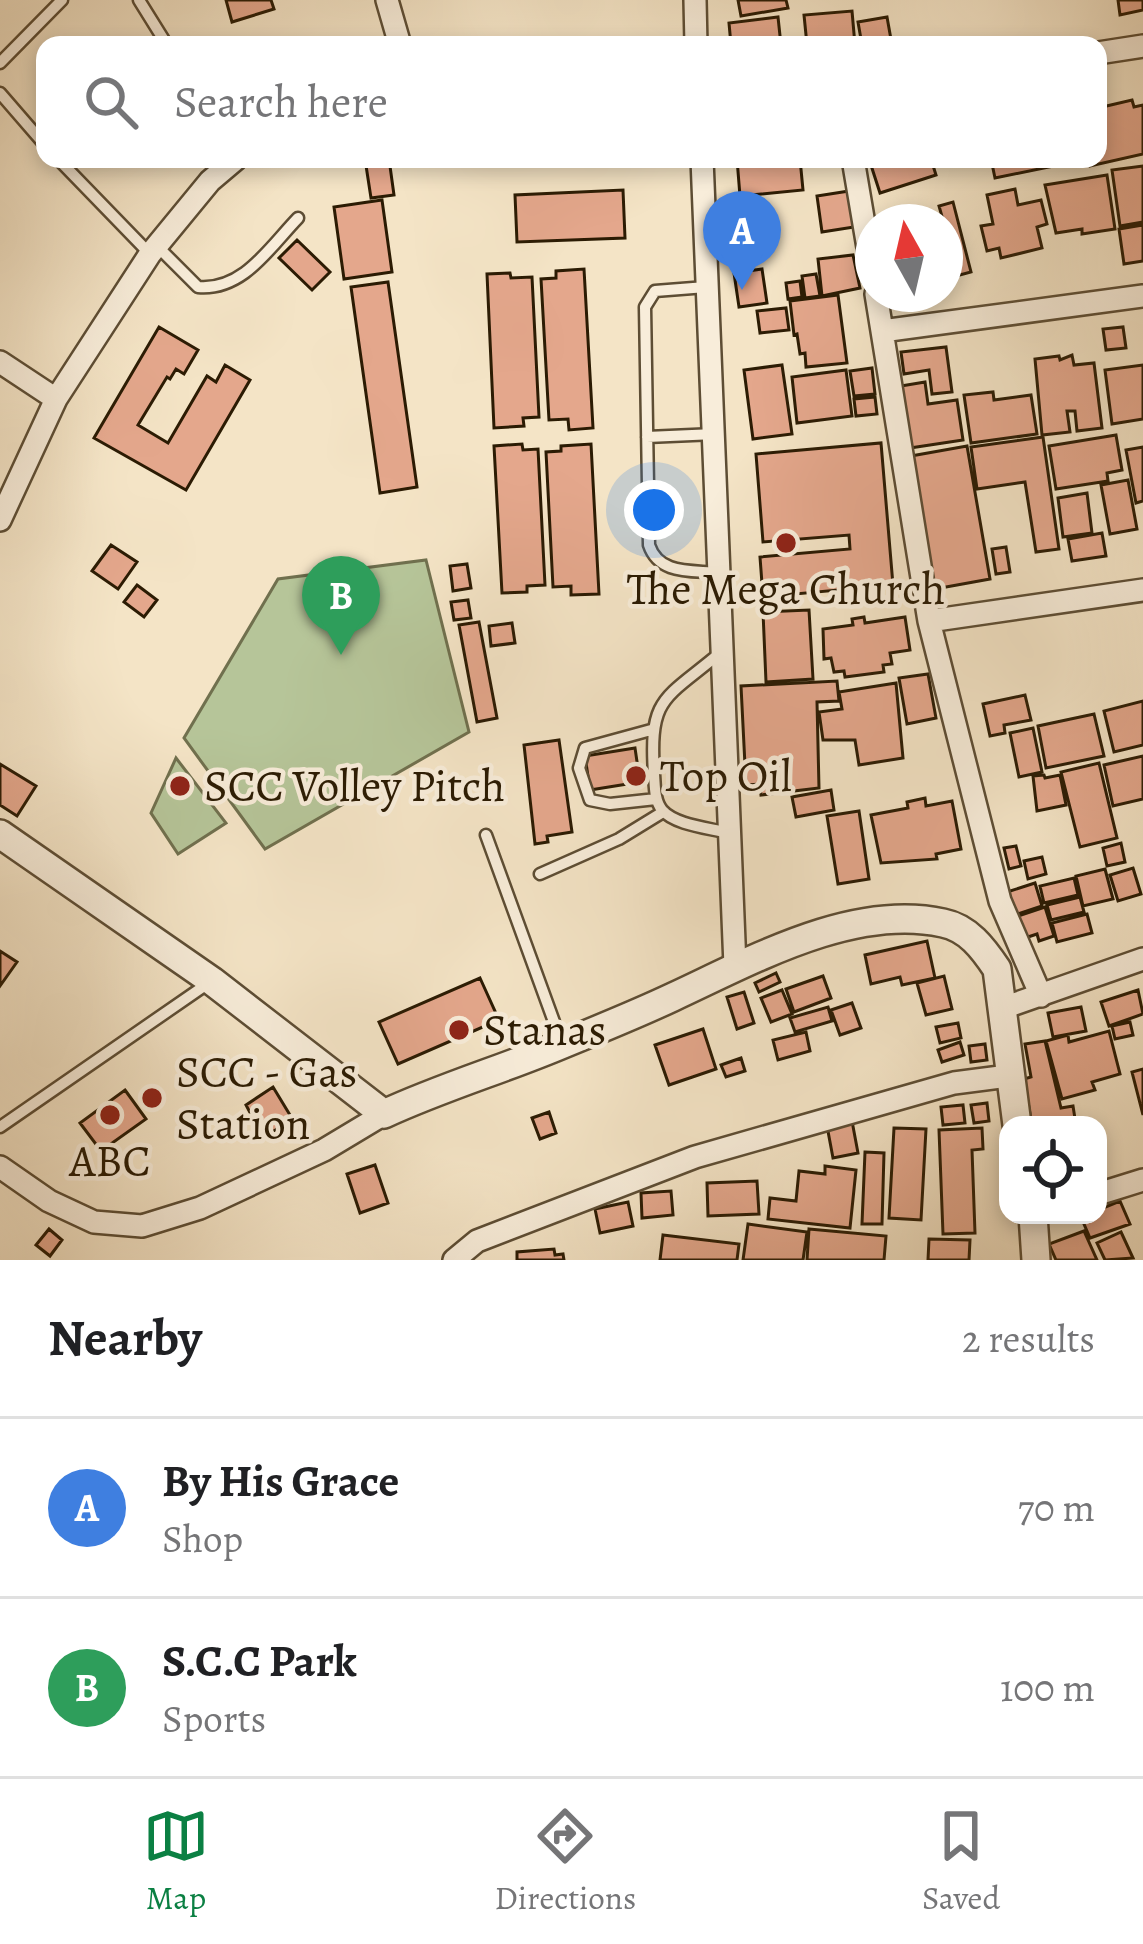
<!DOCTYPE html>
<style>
body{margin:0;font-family:Alegreya,serif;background:#f2f2f2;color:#202124}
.controls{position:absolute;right:36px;bottom:36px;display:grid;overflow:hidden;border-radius:24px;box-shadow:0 6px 18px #0003}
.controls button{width:108px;height:108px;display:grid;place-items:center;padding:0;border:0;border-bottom:3px solid #e0e0e0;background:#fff;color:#202124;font:60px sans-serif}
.compass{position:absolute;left:855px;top:204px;width:108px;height:108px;border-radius:50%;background:#fff;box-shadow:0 6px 18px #0003;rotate:352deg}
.you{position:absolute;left:654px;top:510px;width:42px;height:42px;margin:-30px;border:9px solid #fff;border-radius:50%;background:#1a73e8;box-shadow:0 0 0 18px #1a73e833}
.badge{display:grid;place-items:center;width:78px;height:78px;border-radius:50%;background:#0b8043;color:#fff;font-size:39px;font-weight:700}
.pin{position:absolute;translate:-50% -99px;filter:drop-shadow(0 3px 6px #0008)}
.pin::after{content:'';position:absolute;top:63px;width:42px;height:36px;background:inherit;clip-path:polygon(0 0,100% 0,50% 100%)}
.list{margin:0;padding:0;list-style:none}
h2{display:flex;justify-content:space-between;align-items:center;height:156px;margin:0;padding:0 48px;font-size:51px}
h2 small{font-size:39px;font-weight:400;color:#757577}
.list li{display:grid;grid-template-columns:78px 1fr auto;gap:36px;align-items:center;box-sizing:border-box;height:180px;padding:0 48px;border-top:3px solid #e0e0e0}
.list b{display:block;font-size:45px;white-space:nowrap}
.list p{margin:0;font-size:39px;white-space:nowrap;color:#757577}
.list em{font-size:39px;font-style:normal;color:#757577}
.icon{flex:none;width:66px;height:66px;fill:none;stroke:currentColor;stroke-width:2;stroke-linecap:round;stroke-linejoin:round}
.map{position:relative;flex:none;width:1143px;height:1260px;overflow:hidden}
.search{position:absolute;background:#fff;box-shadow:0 6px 18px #0003;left:36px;right:36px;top:36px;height:132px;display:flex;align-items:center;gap:30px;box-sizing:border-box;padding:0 42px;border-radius:24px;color:#757577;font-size:45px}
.sheet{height:516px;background:#fff}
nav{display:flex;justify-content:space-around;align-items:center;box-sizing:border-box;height:168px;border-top:3px solid #e0e0e0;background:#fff;font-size:33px;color:#757577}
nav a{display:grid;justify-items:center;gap:6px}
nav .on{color:#0b8043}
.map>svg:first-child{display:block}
</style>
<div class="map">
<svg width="1143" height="1260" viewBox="0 0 1143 1260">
<rect width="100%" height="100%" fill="#f4e4c6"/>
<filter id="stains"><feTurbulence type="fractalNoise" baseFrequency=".00167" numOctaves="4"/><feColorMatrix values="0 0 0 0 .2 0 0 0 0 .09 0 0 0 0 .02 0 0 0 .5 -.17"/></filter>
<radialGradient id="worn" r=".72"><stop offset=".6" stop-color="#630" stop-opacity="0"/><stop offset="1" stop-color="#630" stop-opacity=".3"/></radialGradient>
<!-- green -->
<path fill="#b6c599" stroke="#70704e" stroke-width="3" d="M426,560L469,732L265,849L184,738L278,579Z
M176,758L226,823L178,854L151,813Z"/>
<!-- building -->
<path fill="#e4a78c" stroke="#2b1b03" stroke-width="3" d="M226,0H271L274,9L232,22Z
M738,0H786L788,8L741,16Z
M1118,0H1143V10L1120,15Z
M852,11L855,45H807L804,15Z
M778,17L781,45H731L729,23Z
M887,17L892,45H862L858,22Z
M1132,100L1134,107L1143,105V154L1090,166L1088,159H1098V108Z
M365,159H389L394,195L371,198Z
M737,159H800L803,190L740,196Z
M869,159H931L936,175L880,193Z
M991,159H1078V161L995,178Z
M1143,166V222L1120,226L1112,170Z
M1107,175L1115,229L1082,234V229L1056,233L1045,185Z
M1015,189L1018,205L1041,200L1047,224L1037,227L1042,248L1001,258L999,248L987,251L981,226L993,224L987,195Z
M623,190L625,238L517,242L515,195Z
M849,191L854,227L822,232L817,196Z
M382,200L392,272L344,279L334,207Z
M953,202L971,272L945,279V222H933L943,220L939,206Z
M756,203L758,220L737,223L735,205Z
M924,210L927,222H895L894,218Z
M755,222L757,237L740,239L738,224Z
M1143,225V261L1124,264L1119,229Z
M297,240L330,272L312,290L279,258Z
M853,255L860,288L822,296L818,259Z
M584,269L593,428L569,430L568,419L549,420L541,279L556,278V271Z
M762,269L767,303L739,307L734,273Z
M510,273L511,278L532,277L539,417L523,418L524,426L494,428L487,274Z
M816,274L820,296L805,298L802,276Z
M800,281L802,297L788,299L786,283Z
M388,282L417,487L380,493L351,287Z
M838,295L847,363L806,367L805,353L800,354L797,334L794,335L790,301Z
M786,308L789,330L760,333L757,311Z
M159,327L198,350L184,374L176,369L170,379L167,377L138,425L168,443L207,376L216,382L225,365L250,380L186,490L94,438Z
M1123,327L1126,348L1106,350L1103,329Z
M946,347L952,392L932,394L929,370L904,374L901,352Z
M1072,355L1074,365L1094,363L1102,428L1077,431L1075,411H1067L1070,432L1042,435L1035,359L1059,356L1060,360Z
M782,365L792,434L753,439L744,370Z
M1143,365V419L1112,424L1105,370Z
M872,368L875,394L854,396L850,371Z
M846,370L852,416L797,423L792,377Z
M925,382L928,404L957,400L963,440L910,448L901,386Z
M993,392L994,400L1031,395L1037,434L971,443L964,395Z
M875,397L877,414L856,416L854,399Z
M1116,435L1122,470L1107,473L1108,481L1056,489L1049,446Z
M1043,437L1059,549L1036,552L1025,482L977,489L971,447Z
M881,443L893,585L763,597L760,557L850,549L849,535L763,542L756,454Z
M522,444L523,450L538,449L545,585L527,586V592L502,593L494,446Z
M591,444L599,594L571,595V586L553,587L546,452L561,451V446Z
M967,446L990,579L935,589L911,456Z
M1143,447V501L1136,503L1126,450Z
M1128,480L1137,529L1110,534L1101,485Z
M1087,493L1092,533L1063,537L1058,498Z
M1102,533L1106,556L1072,561L1068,539Z
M111,545L137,562L118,589L92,571Z
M1006,547L1010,572L996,574L992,549Z
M467,564L471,588L453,591L450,566Z
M137,585L157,600L144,617L124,602Z
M468,600L471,618L454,620L451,602Z
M809,610L813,679L766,682L763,612Z
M864,617L865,623L905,617L910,650L890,653L892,664L883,665L884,672L845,677L844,671L834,672L831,658L824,659L823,629L853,625L852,619Z
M479,622L497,718L477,722L459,625Z
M512,623L515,643L491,646L489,626Z
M928,674L936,718L907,724L899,678Z
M837,681L839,701L817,702L819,788L761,795L760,784L746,785L741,686Z
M896,683L903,758L859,765L855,740H823L819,712L842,709L839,692Z
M1025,695L1031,720L1004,725L1005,733L990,736L983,704Z
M1143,701V745L1114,752L1104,711Z
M1094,714L1104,756L1046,768L1038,726Z
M1033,728L1042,772L1019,777L1010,733Z
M559,740L572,832L547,836L548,842L535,844L524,745Z
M635,748L640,782L590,790L585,756Z
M1143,756V799L1113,806L1104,765Z
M1099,763L1117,838L1080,847L1061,772Z
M0,764L36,786L17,816L0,805Z
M1044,775L1045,778L1060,775L1066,805L1037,811L1033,776Z
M831,790L834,810L796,817L792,797Z
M925,798L926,806L952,801L961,849L936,854L937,859L881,863L871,815L908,808L907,802Z
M859,811L869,879L838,884L827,816Z
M1121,843L1125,862L1107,866L1103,848Z
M1016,846L1021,866L1009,869L1004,848Z
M1042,857L1046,874L1028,879L1024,861Z
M1133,868L1141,894L1118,901L1110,875Z
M1105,869L1113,899L1083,906L1076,876Z
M1074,878L1078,895L1044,903L1040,886Z
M1035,883L1042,906L1015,915L1007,892Z
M1080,897L1084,912L1051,920L1047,905Z
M1045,907L1054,936L1039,941L1037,934L1025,938L1018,916Z
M1087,914L1092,933L1057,942L1052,923Z
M927,941L935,978L902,985L900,977L871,984L865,955Z
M0,951L17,962L0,986Z
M776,973L780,982L759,992L755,983Z
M823,976L831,998L794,1012L786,989Z
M944,976L952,1009L926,1015L917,983Z
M480,978L499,1020L398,1064L379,1022Z
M782,990L792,1014L771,1022L761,998Z
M1138,990L1143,1014L1109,1026L1101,1002Z
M744,992L754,1023L737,1029L727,997Z
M852,1003L861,1028L840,1035L831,1010Z
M828,1007L832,1021L795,1032L790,1018Z
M1081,1007L1086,1031L1053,1037L1048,1013Z
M1130,1022L1133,1035L1115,1039L1112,1026Z
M958,1023L961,1038L940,1043L936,1027Z
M703,1029L716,1069L669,1085L655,1045Z
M1109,1031L1120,1074L1092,1082L1095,1090L1062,1099L1046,1041L1068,1035L1069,1042Z
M806,1032L810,1051L778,1060L773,1040Z
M1045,1041L1061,1108L1073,1106L1076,1125H1032L1024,1079L1031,1077L1025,1044Z
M960,1042L964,1055L942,1062L938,1050Z
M985,1044L987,1060L971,1062L969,1046Z
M741,1058L745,1071L726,1077L721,1065Z
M1143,1069V1115L1132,1072Z
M273,1087L293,1120L263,1137L246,1105Z
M125,1090L146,1119L101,1151L80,1123Z
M987,1103L989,1121L974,1123L971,1105Z
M963,1105L965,1123L943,1125L941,1107Z
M549,1112L556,1133L540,1139L532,1118Z
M852,1121L858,1153L833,1158L827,1126Z
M894,1128L926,1129L921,1220L889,1218Z
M982,1128L983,1149L972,1150L975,1233L943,1234L939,1130Z
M865,1152L884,1153L882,1224H862Z
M375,1165L388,1203L360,1213L347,1174Z
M825,1166L856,1170L850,1228L768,1219L770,1198L796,1201L799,1171L825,1174Z
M757,1181L759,1214L708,1216L707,1183Z
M671,1191L673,1215L642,1218L641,1193Z
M1120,1201L1130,1224L1090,1238L1081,1217L1098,1215V1210Z
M628,1202L633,1226L600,1233L595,1209Z
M748,1224L807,1232L803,1260H743Z
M49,1229L62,1240L50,1256L36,1245Z
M809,1229L886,1236L884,1260H807Z
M1084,1231L1097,1260H1056L1049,1244Z
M1121,1232L1133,1258L1105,1260L1097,1243Z
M663,1235L739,1244L737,1260H660Z
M929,1239L970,1240L969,1260H928Z
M554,1249L555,1255L563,1254L564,1260H517V1252Z"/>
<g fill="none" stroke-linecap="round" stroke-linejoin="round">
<!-- service casing -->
<g stroke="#5d4d34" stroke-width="15">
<path id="service" d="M139,0L167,45
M0,63L62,0
M0,93L45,145
M58,159L150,254
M157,246L198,287C243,291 269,248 298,218
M706,287L655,291L645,307L649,545C659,575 691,570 718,573
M647,437L715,434
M720,653C664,700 649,696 654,774C655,785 654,800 662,810C676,826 712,828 732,834
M651,730L585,748L579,768L590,800L610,804L656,799
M486,835L561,1041
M540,874L619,839L663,812
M0,1127L210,982"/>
</g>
<!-- minor casing -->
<g stroke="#5d4d34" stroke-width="26">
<path id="minor" d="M387,0L400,45
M695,0L696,45
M1098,53L1143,46
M702,159L735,966
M853,159L873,277
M876,294L929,621L1000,901L1041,996
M882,331L1143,296
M0,362L56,399
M0,520L56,399L150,254L210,181L236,159
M929,621L1143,590
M1003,1008L1143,959
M0,1167L49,1201L94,1222L142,1226L200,1208L324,1150L384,1114
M1098,1194L1143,1180
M454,1260L477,1241L695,1157L954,1083L1008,1076"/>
</g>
<!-- tertiary casing -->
<g stroke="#5d4d34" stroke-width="32">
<path id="tertiary" d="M0,834L212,981L384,1114C442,1087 504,1069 563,1044C600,1029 637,1014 673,997C751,961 853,903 943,923C968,928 983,948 997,969L1017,1125
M1033,1215L1036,1260"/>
</g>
<!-- service -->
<use href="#service" stroke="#f8edda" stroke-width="10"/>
<!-- minor -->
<use href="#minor" stroke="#f8edda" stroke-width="21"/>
<!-- tertiary -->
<use href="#tertiary" stroke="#f8edda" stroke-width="27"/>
</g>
<!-- markers -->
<g fill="#8f2418" stroke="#f8edda" stroke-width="4.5">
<circle cx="786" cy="543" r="12"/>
<circle cx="636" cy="776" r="12"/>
<circle cx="180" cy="786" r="12"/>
<circle cx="459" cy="1030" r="12"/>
<circle cx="152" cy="1098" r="12"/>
<circle cx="110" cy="1115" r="12"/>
</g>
<g text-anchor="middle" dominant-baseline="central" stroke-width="9" stroke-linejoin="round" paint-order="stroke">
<!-- poi labels -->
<g font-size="45" fill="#2b1b03" stroke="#f8edda" text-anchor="start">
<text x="786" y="589" text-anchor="middle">The Mega Church</text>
<text x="660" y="776">Top Oil</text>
<text x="204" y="786">SCC Volley Pitch</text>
<text x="483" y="1030">Stanas</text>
<text x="176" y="1072">SCC - Gas<tspan x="176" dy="52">Station</tspan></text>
<text x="110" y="1161" text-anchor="middle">ABC</text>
</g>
</g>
<rect width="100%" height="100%" filter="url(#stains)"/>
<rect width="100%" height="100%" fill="url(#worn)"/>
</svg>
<div class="controls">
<button><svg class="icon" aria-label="locate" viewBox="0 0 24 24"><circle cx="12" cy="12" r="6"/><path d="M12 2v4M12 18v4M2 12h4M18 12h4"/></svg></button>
</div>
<svg class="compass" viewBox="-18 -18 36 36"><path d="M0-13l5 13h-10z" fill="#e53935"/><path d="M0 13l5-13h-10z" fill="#757577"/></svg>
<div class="you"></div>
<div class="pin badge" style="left:742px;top:290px;background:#3f7fe0">A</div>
<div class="pin badge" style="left:341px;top:655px;background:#2e9e5b">B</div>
<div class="search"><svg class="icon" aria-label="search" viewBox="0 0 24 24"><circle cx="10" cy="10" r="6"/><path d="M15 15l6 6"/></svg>Search here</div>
</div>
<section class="sheet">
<h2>Nearby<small>2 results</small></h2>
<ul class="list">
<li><span class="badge" style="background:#3f7fe0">A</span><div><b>By His Grace</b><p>Shop</p></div><em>70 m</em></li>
<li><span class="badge" style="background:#2e9e5b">B</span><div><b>S.C.C Park</b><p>Sports</p></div><em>100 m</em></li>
</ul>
</section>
<nav>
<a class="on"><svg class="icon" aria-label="map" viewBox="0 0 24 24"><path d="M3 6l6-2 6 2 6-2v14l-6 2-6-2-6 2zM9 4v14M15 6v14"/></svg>Map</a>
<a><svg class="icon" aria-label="directions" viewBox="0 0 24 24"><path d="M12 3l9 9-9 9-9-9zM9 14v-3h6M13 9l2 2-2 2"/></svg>Directions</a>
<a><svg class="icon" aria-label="saved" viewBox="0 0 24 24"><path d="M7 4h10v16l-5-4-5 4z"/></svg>Saved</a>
</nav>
